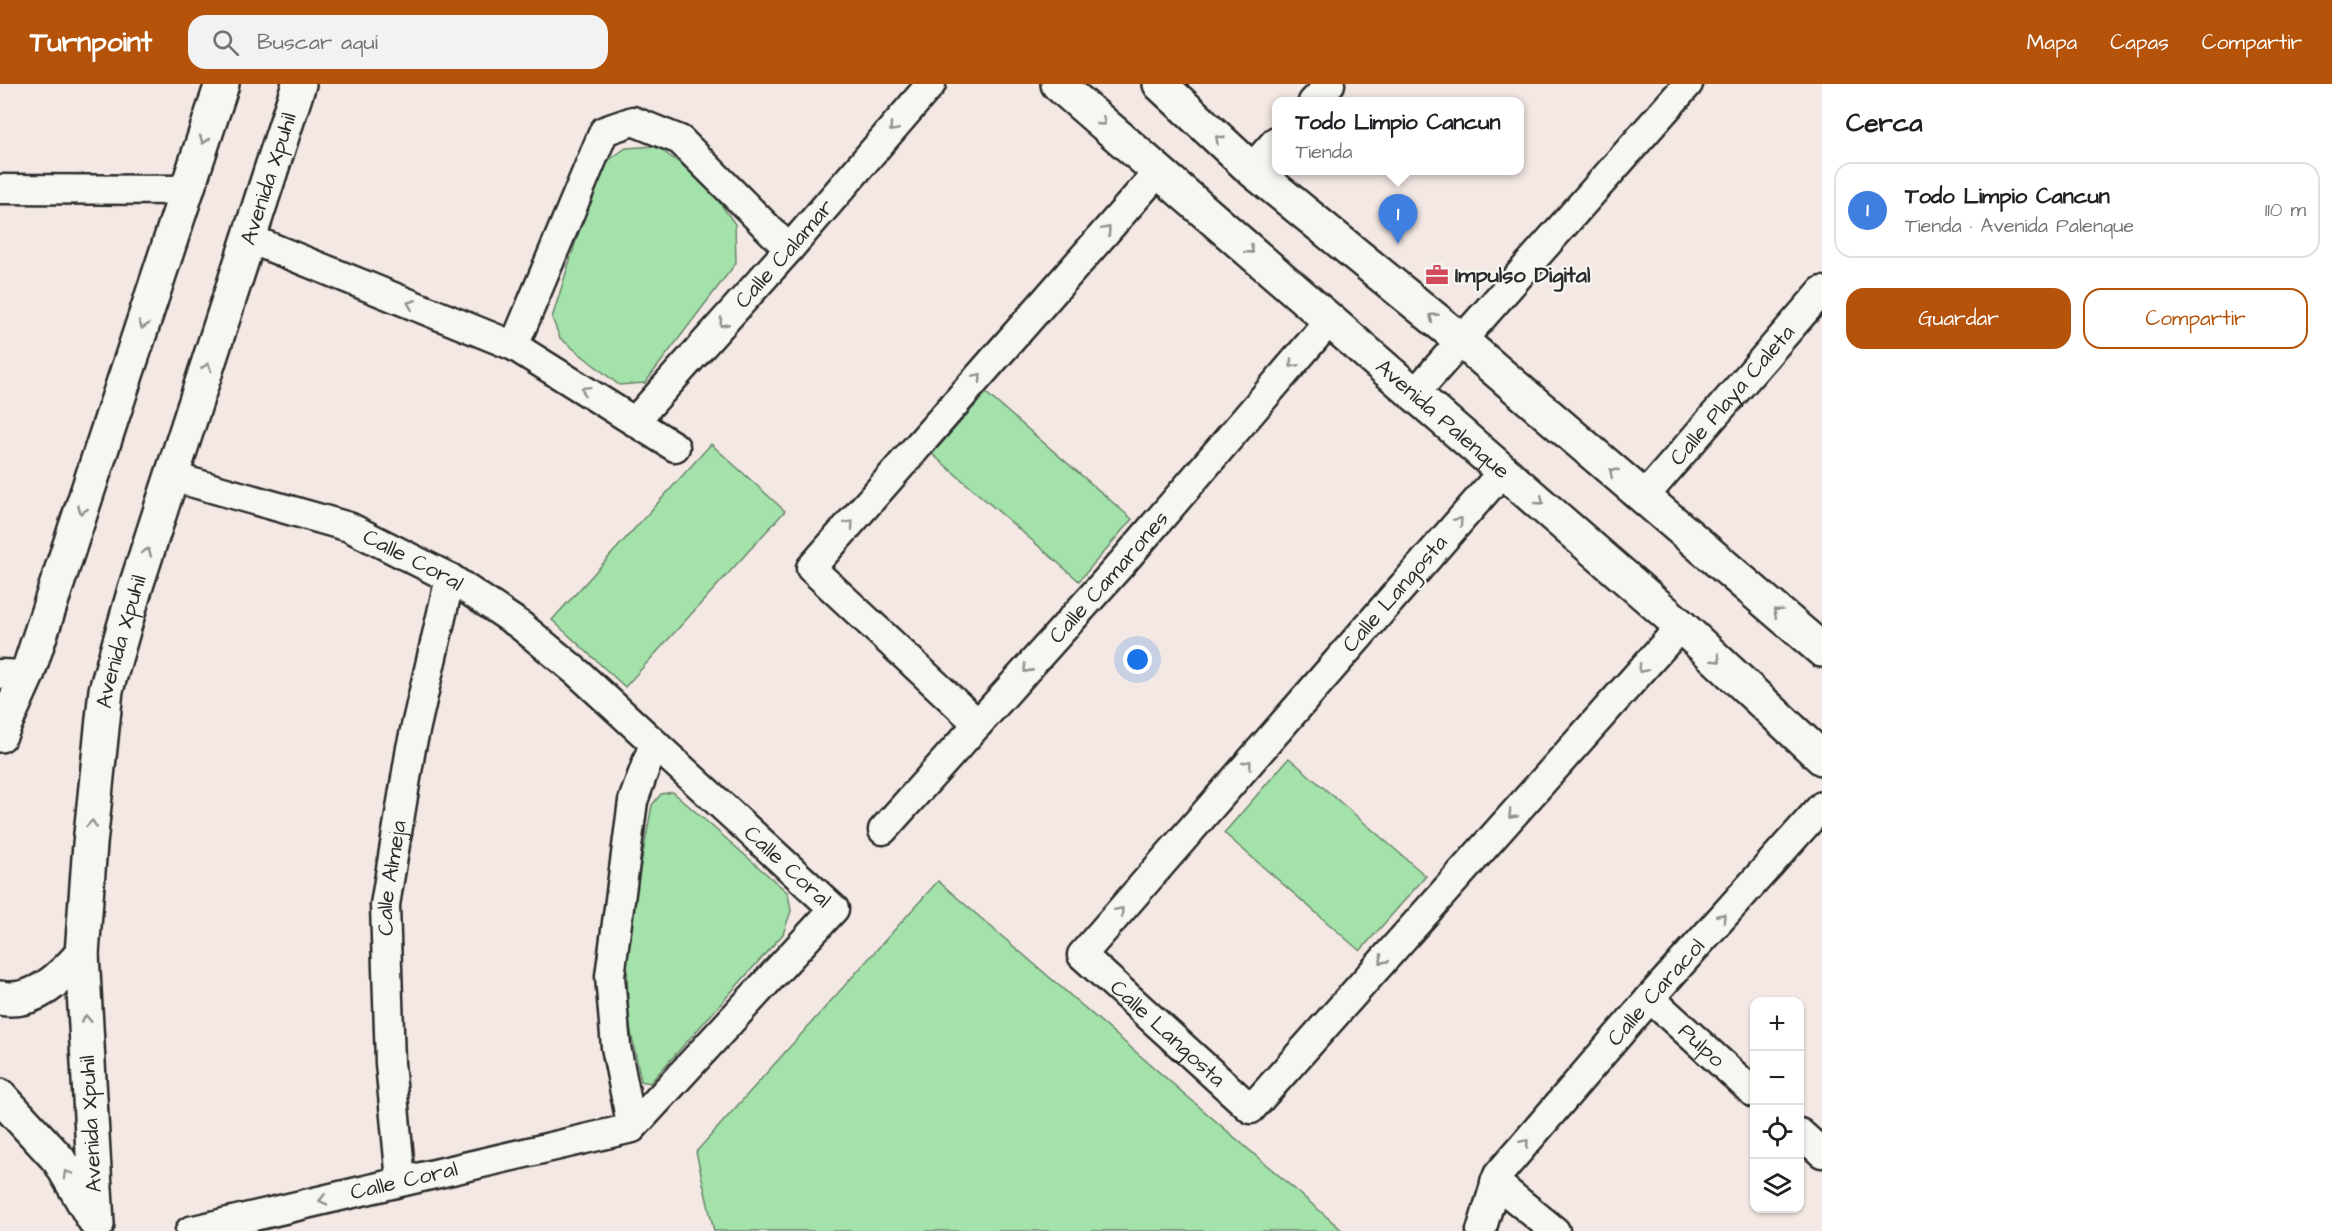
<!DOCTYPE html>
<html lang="es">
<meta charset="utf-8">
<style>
body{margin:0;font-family:"Architects Daughter",sans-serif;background:#f2f2f2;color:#202124}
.controls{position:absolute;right:18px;bottom:18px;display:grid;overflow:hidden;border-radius:12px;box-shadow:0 2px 4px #0004}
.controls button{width:54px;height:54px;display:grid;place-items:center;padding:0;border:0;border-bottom:2px solid #e0e0e0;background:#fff;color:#202124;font:30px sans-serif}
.you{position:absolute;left:1138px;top:576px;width:21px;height:21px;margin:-15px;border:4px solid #fff;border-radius:50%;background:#1a73e8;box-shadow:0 0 0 9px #1a73e833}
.badge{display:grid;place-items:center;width:39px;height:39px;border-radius:50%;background:#b45309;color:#fff;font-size:20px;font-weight:700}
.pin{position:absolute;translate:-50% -50px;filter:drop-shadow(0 2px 3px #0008)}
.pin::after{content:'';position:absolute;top:32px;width:21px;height:18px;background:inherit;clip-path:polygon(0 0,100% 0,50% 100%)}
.popup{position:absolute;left:1272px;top:13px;width:252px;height:78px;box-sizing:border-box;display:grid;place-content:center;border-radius:12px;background:#fff;filter:drop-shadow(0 2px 4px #0005);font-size:20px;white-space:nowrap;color:#757577}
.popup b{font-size:22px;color:#202124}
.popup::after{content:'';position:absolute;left:50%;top:100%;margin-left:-12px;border:12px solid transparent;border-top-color:#fff}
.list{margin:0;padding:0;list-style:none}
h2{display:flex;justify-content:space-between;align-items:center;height:78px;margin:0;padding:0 24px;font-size:26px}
h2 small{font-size:20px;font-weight:400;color:#757577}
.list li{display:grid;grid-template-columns:39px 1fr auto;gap:18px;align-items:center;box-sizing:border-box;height:96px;margin:0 12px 12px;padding:0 12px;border:2px solid #e0e0e0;border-radius:18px}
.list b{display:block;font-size:22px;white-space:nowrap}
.list p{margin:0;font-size:20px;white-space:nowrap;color:#757577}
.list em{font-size:20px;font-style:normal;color:#757577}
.actions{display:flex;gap:12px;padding:18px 24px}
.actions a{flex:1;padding:14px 0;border:2px solid #b45309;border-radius:18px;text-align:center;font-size:21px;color:#b45309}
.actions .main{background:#b45309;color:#fff}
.icon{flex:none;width:33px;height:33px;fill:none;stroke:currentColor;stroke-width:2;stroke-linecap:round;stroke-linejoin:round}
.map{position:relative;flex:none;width:1822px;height:1147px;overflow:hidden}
header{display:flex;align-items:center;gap:36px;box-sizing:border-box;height:84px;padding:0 30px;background:#b45309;color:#fff}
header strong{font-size:28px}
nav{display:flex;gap:33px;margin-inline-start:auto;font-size:21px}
.search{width:420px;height:54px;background:#f2f2f2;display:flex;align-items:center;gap:15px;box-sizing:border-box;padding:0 21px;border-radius:18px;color:#757577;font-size:22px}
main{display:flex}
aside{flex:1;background:#fff}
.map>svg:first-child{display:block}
</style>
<header>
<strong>Turnpoint</strong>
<div class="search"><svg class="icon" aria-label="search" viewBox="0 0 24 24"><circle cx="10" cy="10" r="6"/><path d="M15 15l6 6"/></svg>Buscar aquí</div>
<nav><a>Mapa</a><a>Capas</a><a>Compartir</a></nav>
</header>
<main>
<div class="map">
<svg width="1822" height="1147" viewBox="0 0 1822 1147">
<rect width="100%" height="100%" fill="#f4e8e4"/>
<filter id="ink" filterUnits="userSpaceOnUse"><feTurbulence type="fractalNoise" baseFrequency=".0167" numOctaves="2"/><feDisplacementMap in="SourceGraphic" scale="12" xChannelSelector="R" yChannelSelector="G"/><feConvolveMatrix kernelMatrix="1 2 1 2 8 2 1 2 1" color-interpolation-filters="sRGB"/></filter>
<g filter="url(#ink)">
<!-- green -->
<path fill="#a3e2aa" stroke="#67866a" stroke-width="1.5" d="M656,62L704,97L735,140L736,179L645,299L619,301L560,254L552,234L599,83L626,64Z
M986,309L1132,435L1079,497L932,370Z
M711,360L785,427L625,603L552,536Z
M1289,674L1426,792L1360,867L1224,749Z
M673,708L788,809L791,827L783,850L650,999L641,997L628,934L627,855L652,721L661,710Z
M938,797L1343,1147H714L696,1068Z"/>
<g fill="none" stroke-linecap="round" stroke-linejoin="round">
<!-- minor casing -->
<g stroke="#2b2b2b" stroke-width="33">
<g id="minor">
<path d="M1313,18L1330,0"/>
<path d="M1251,85L1276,57"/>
<path d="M0,105L188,106"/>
<path d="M248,154L514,262L675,363"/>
<path d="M514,262L604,47L633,37L680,56L789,165"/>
<path d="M1416,308L1688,0"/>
<path id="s1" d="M635,337L789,165L931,0"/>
<path id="s2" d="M1504,386L1082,871L1251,1025L1681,542"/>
<path id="s3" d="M173,393L349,443L450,494L520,541L578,589L834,825L632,1044L190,1147"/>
<path id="s4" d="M1643,414L1822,207"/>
<path d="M0,590L27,591"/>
<path d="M978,640L811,484L1159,87"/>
<path id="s5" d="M883,746L1123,478L1331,235"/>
<path id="s6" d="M1650,914L1754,1009"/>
<path d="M632,1044L616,963L610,892L633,717L654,659"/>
<path d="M1800,1049L1822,1069"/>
<path id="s7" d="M401,1097L390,979L385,821L411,664L450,494"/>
<path d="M1495,1098L1555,1147"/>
<path id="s8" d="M1481,1147L1498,1091L1650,914L1822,722"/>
</g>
</g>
<!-- tertiary casing -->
<g stroke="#2b2b2b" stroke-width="38">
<g id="tertiary">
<path id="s9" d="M1058,0L1681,542L1822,674"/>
<path d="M1160,0L1251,85L1462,257L1822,566"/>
<path d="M0,651L27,591L222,0"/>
<path d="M0,914C34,921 62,893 82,870"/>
<path d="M0,1012L59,1076L93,1134"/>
<path id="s10" d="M97,1140L82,870L90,760L106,606L135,505L299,0"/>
</g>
</g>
<!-- minor -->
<use href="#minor" stroke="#f6f6f2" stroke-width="28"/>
<!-- tertiary -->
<use href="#tertiary" stroke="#f6f6f2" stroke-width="33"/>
</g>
<!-- one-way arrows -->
<defs><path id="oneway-chevron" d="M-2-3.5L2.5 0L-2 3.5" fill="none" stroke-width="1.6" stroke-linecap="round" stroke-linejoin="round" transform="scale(1.5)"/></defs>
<g stroke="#90908e">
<use href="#oneway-chevron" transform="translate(1102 38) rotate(41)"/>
<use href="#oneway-chevron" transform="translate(893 44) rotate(131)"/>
<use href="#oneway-chevron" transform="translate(1219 55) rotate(-137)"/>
<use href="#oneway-chevron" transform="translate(204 56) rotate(108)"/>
<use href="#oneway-chevron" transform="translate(1107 146) rotate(-49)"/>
<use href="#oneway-chevron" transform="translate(1250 166) rotate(41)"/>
<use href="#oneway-chevron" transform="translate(411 220) rotate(-158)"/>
<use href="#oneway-chevron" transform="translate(1433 233) rotate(-141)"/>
<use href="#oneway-chevron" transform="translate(723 239) rotate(132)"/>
<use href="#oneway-chevron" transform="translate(143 241) rotate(108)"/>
<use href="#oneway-chevron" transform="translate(1293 280) rotate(131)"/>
<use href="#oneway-chevron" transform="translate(207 283) rotate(-73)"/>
<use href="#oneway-chevron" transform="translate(978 293) rotate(-49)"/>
<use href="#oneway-chevron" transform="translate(585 306) rotate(-148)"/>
<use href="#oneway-chevron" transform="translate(1613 388) rotate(-139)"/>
<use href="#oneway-chevron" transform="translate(1540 417) rotate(41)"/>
<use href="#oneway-chevron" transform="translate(82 426) rotate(108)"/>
<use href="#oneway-chevron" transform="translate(1459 437) rotate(-49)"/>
<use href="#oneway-chevron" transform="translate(850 440) rotate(-49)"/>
<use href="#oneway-chevron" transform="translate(147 468) rotate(-71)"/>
<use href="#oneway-chevron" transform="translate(1777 528) rotate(-140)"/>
<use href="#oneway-chevron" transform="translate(1717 575) rotate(43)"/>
<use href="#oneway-chevron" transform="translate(1027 585) rotate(132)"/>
<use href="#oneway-chevron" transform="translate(1642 585) rotate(132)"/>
<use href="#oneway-chevron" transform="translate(1248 680) rotate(-49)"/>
<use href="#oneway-chevron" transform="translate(1512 731) rotate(132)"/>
<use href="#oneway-chevron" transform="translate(92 740) rotate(-84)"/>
<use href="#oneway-chevron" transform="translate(1120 827) rotate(-49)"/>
<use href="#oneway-chevron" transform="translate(1722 833) rotate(-48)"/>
<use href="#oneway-chevron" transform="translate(1383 876) rotate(132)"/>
<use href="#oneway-chevron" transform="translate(86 935) rotate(-93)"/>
<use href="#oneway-chevron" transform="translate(1525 1059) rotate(-49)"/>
<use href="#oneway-chevron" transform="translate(67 1090) rotate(-120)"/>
<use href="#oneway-chevron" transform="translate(323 1116) rotate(167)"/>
</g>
</g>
<!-- icons -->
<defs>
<g id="office-bare" transform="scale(1.8)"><path d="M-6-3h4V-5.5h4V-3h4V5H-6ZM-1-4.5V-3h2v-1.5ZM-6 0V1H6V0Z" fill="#d1495b" stroke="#f6f6f2" stroke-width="2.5" paint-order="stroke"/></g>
</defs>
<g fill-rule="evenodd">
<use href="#office-bare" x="1437" y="191"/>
</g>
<g text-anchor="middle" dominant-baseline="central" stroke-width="4.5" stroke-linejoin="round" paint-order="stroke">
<!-- street labels -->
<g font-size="22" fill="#2b2b2b" stroke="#f6f6f2">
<text stroke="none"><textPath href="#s10" startOffset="1072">Avenida Xpuhil</textPath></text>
<text stroke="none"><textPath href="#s1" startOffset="224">Calle Calamar</textPath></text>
<text stroke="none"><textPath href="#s4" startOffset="136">Calle Playa Caleta</textPath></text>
<text stroke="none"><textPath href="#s9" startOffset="510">Avenida Palenque</textPath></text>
<text stroke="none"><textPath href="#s3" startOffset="255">Calle Coral</textPath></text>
<text stroke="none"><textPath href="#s5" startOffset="339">Calle Camarones</textPath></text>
<text transform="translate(1395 510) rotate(-49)">Calle Langosta</text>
<text stroke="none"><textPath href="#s10" startOffset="586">Avenida Xpuhil</textPath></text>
<text stroke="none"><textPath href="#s3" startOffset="741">Calle Coral</textPath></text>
<text stroke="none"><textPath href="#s7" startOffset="304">Calle Almeja</textPath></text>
<text stroke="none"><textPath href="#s8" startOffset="300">Calle Caracol</textPath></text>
<text stroke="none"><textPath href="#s2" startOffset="759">Calle Langosta</textPath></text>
<text stroke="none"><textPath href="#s6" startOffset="70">Pulpo</textPath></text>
<text transform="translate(91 1040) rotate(-93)">Avenida Xpuhil</text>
<text transform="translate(404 1097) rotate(-13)">Calle Coral</text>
</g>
<!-- poi labels -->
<g font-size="22" font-weight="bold" fill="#2b2b2b" stroke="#f6f6f2" text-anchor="start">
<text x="1455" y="191">Impulso Digital</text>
</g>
</g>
</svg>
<div class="controls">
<button>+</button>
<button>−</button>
<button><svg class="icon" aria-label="locate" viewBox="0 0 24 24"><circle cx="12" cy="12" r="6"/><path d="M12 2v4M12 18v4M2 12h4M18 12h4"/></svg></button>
<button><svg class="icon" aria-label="layers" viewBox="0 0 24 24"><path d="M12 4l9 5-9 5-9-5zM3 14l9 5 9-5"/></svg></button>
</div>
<div class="you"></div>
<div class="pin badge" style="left:1398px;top:160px;background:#3f7fe0">1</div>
<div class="popup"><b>Todo Limpio Cancun</b>Tienda</div>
</div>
<aside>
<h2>Cerca<small></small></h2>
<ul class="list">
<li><span class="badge" style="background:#3f7fe0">1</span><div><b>Todo Limpio Cancun</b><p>Tienda · Avenida Palenque</p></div><em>110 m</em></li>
</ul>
<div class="actions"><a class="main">Guardar</a><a>Compartir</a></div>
</aside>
</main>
